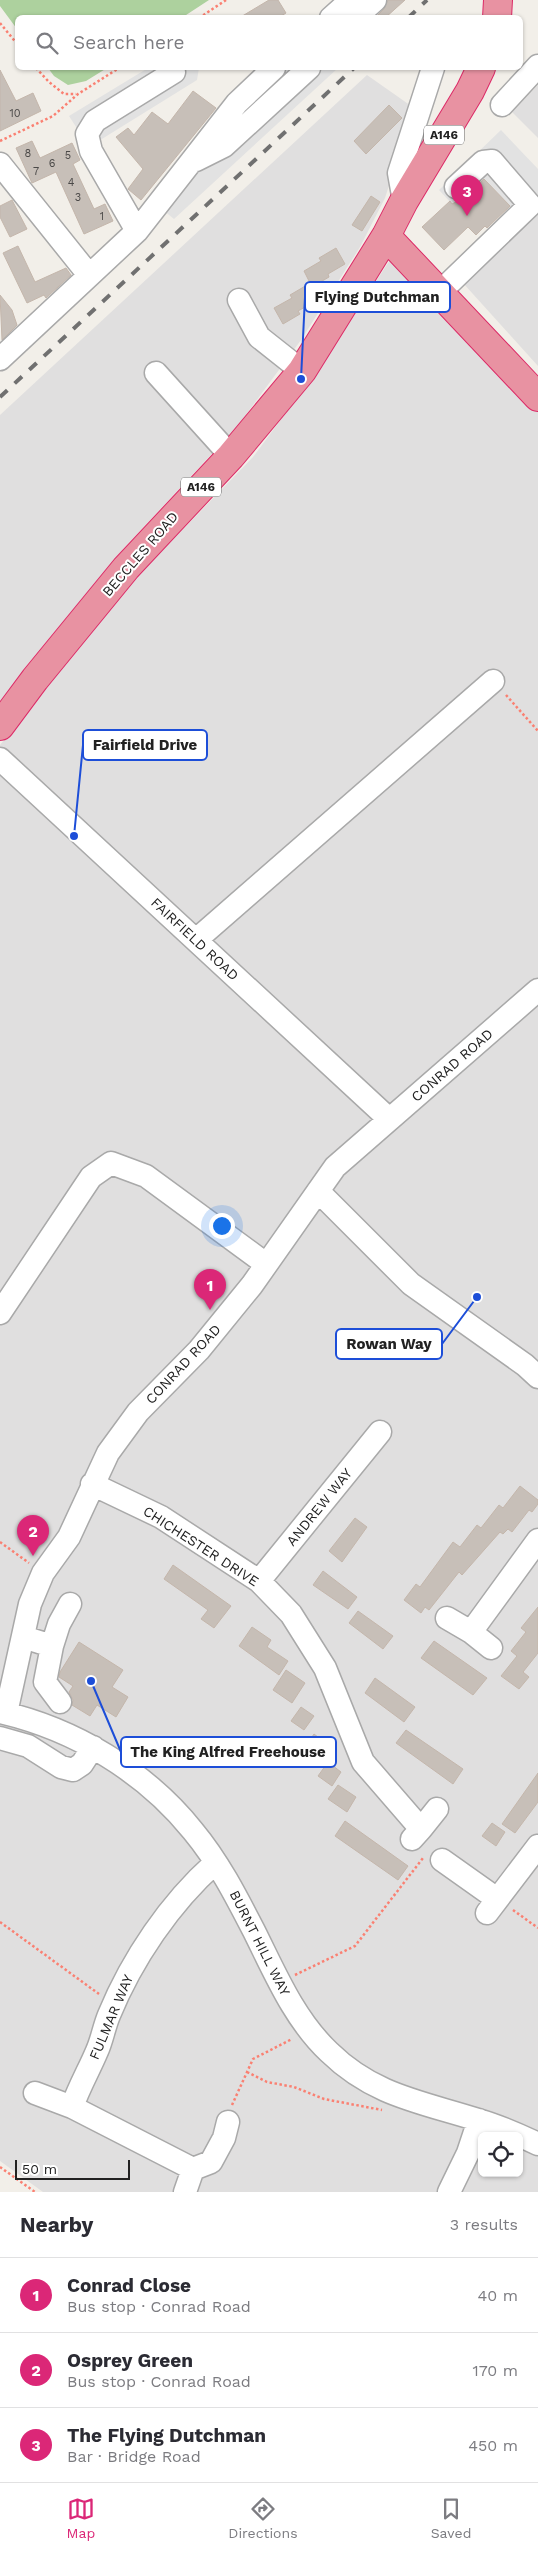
<!DOCTYPE html>
<meta charset="utf-8">
<style>
body{margin:0;font-family:"Work Sans",sans-serif;background:#f2f2f3;color:#2b2b33}
.controls{position:absolute;right:15px;bottom:15px;display:grid;overflow:hidden;border-radius:8px;box-shadow:0 1px 4px #0004}
.controls button{width:45px;height:45px;display:grid;place-items:center;padding:0;border:0;border-bottom:1px solid #e1e1e2;background:#fff;color:#2b2b33;font:25px sans-serif}
.scale{position:absolute;left:15px;bottom:12px;width:115px;box-sizing:border-box;padding-left:5px;border:2px solid #222;border-top:0;font-size:14px;line-height:18px;white-space:nowrap;color:#222;-webkit-text-stroke:4px #fff;paint-order:stroke}
.you{position:absolute;left:221px;top:1225px;width:18px;height:18px;margin:-12px;border:4px solid #fff;border-radius:50%;background:#1a73e8;box-shadow:0 0 0 8px #1a73e833}
.badge{display:grid;place-items:center;width:32px;height:32px;border-radius:50%;background:#db2777;color:#fff;font-size:16px;font-weight:700}
.pin{position:absolute;translate:-50% -41px;filter:drop-shadow(0 1px 2px #0008)}
.pin::after{content:'';position:absolute;top:26px;width:18px;height:15px;background:inherit;clip-path:polygon(0 0,100% 0,50% 100%)}
.list{margin:0;padding:0;list-style:none}
h2{display:flex;justify-content:space-between;align-items:center;height:65px;margin:0;padding:0 20px;font-size:21px}
h2 small{font-size:16px;font-weight:400;color:#7c7c81}
.list li{display:grid;grid-template-columns:32px 1fr auto;gap:15px;align-items:center;box-sizing:border-box;height:75px;padding:0 20px;border-top:1px solid #e1e1e2}
.list b{display:block;font-size:19px;white-space:nowrap}
.list p{margin:0;font-size:16px;white-space:nowrap;color:#7c7c81}
.list em{font-size:16px;font-style:normal;color:#7c7c81}
.icon{flex:none;width:28px;height:28px;fill:none;stroke:currentColor;stroke-width:2;stroke-linecap:round;stroke-linejoin:round}
.map{position:relative;flex:none;width:538px;height:2192px;overflow:hidden}
.search{position:absolute;background:#fff;box-shadow:0 1px 4px #0004;left:15px;right:15px;top:15px;height:55px;display:flex;align-items:center;gap:12px;box-sizing:border-box;padding:0 18px;border-radius:8px;color:#7c7c81;font-size:19px}
.sheet{height:290px;background:#fff}
nav{display:flex;justify-content:space-around;align-items:center;box-sizing:border-box;height:70px;border-top:1px solid #e1e1e2;background:#fff;font-size:14px;color:#7c7c81}
nav a{display:grid;justify-items:center;gap:2px}
nav .on{color:#db2777}
.map>svg:first-child{display:block}
</style>
<div class="map">
<svg width="538" height="2192" viewBox="0 0 538 2192">
<rect width="100%" height="100%" fill="#f2efe9"/>
<!-- residential -->
<path fill="#e0dfdf" fill-rule="evenodd" d="M367,75L414,108L385,198L360,247L301,340L236,428L123,549L27,665L0,703V415Z
M538,85V138L512,112Z
M538,206V366L463,283Z
M390,260L538,407V2192H43L0,2161V745L135,579L253,457L317,371ZM482,2136H519V2173H482Z"/>
<!-- forest -->
<path fill="#add19e" d="M0,0H209L183,17L18,18L17,29L0,6Z
M48,68H107L86,81L68,85L54,76Z"/>
<!-- parking -->
<path fill="#e2e2e2" d="M148,68H199L197,80L89,147L69,116Z
M284,68H338L174,219L163,210L240,108Z
M501,130L538,169V206L523,220L481,176L452,204L439,190Z"/>
<!-- building -->
<path fill="#c7bfb8" stroke="#c4b6ab" d="M269,0H278L286,13L278,18H239Z
M388,0H405L385,18H375L384,9Z
M0,70L16,101L33,93L41,111L0,131Z
M193,91L216,108L141,200L128,189L143,169L116,137L128,128L134,135L152,112L168,124Z
M389,105L402,118L366,154L354,141Z
M32,141L40,158L72,143L80,160L73,164L94,209L105,204L113,221L84,234L56,172L32,183L16,148Z
M484,179L510,206L487,228L485,226L476,235L468,227L444,250L422,227L450,201L452,204L465,197Z
M371,196L380,202L362,231L352,225Z
M12,200L27,229L10,237L0,217V206Z
M18,246L35,282L66,268L71,275L46,298L44,295L27,303L3,253Z
M336,248L345,264L328,274L329,277L312,287L304,271L321,261L319,258Z
M307,285L316,301L298,311L300,314L283,324L274,308L292,298L290,295Z
M0,295L12,310L17,325L2,340Z
M520,1486L538,1500V1504L532,1512L529,1510L512,1532L508,1529L503,1534L500,1532L462,1575L459,1572L429,1610L425,1607L421,1613L404,1600L416,1584L420,1587L453,1542L460,1547L477,1525L481,1528L499,1505L503,1508Z
M355,1518L367,1527L342,1562L329,1551Z
M173,1565L231,1606L214,1628L201,1619L208,1610L164,1579Z
M323,1571L357,1597L348,1609L313,1585Z
M538,1607V1653L523,1672L529,1677L519,1689L501,1676L517,1656L511,1651L526,1632L521,1628Z
M358,1611L393,1636L383,1649L349,1623Z
M252,1627L271,1640L267,1647L288,1661L279,1675L239,1646Z
M434,1641L487,1678L473,1695L421,1658Z
M79,1642L123,1670L112,1687L128,1697L116,1717L97,1705L90,1716L72,1705L73,1700L69,1692L73,1686L59,1677L60,1672Z
M286,1670L305,1683L292,1703L273,1690Z
M375,1678L415,1707L404,1722L365,1693Z
M301,1707L314,1716L304,1730L291,1721Z
M406,1730L463,1769L453,1784L396,1743Z
M314,1734L327,1744L317,1758L304,1749Z
M328,1762L341,1772L332,1786L318,1776Z
M538,1773V1802L515,1833L502,1824Z
M338,1785L356,1797L347,1812L328,1799Z
M345,1821L408,1866L398,1880L335,1836Z
M492,1823L505,1832L496,1846L482,1836Z"/>
<g fill="none" stroke-linecap="round" stroke-linejoin="round">
<!-- minor casing -->
<g stroke="#a9a9a9" stroke-width="25">
<path id="minor" d="M331,18L351,0
M355,18L375,0
M502,105L538,66
M196,160L224,146L309,68
M0,164L89,275
M404,201L399,173L433,68
M137,231L91,151L87,134L95,121L174,72
M439,293L530,205L492,161L483,162L456,187
M239,300L259,337L302,371
M0,359L137,231L237,103L274,68
M156,373L231,456
M0,759L389,1119
M196,940L493,681
M318,1191L411,1284L525,1365L538,1377
M0,1313L91,1177L111,1163L146,1176L266,1264
M92,1484L161,1517L259,1581L291,1614L325,1668L363,1762L421,1829L412,1839
M259,1581L380,1432
M447,1618L471,1632
M23,1637L52,1646L45,1682L60,1702
M52,1646L59,1624L70,1604
M491,1648L471,1632L538,1540
M0,1712C74,1729 145,1771 193,1831C218,1861 236,1896 254,1931C275,1973 294,2019 329,2052C374,2096 422,2102 478,2120C499,2126 519,2135 538,2144
M6,1713L30,1604L43,1573L69,1537L108,1453L138,1412L199,1350L252,1285L335,1167L538,990
M0,1738L28,1746L61,1767L73,1770L82,1764L93,1747
M421,1829L437,1809
M442,1860L497,1899
M487,1913L538,1846
M35,2093L72,2107
M193,2169L72,2107C79,2087 89,2070 97,2051C102,2040 104,2027 109,2015C132,1959 170,1903 215,1863
M185,2192L193,2169L211,2162L224,2138L228,2122
M449,2192L468,2153L479,2120"/>
</g>
<!-- highway casing -->
<g stroke="#dc2a67" stroke-width="30">
<path id="highway" d="M497,18L498,0
M386,236L538,397
M0,726L35,679L126,568L231,456L302,371L386,236L404,201L470,91L481,68"/>
</g>
<!-- path -->
<path stroke="#fa8072" stroke-width="2.5" stroke-dasharray="2.5 2.5" stroke-linecap="butt" d="M199,18L226,0
M0,23L18,45
M36,68L49,82L64,94H76
M0,141L53,116L78,94L119,68
M506,695L538,731
M0,1542L29,1563
M513,1910L538,1928
M0,1922L99,1994
M295,1975L355,1946L423,1858
M247,2072L267,2082L294,2087L324,2099L382,2110
M232,2105L253,2059L292,2039
M0,2167L35,2192"/>
<!-- minor -->
<use href="#minor" stroke="#fff" stroke-width="22"/>
<!-- highway -->
<use href="#highway" stroke="#e892a2" stroke-width="28"/>
<!-- rail -->
<path stroke="#707070" stroke-width="4" stroke-dasharray="10 10" stroke-linecap="butt" d="M408,18L427,0
M0,397L354,68"/>
</g>
<g text-anchor="middle" dominant-baseline="central" stroke-width="4" stroke-linejoin="round" paint-order="stroke">
<!-- number labels -->
<g font-size="11" fill="#4b4948">
<text x="15" y="113">10</text>
<text x="28" y="153">8</text>
<text x="68" y="155">5</text>
<text x="52" y="163">6</text>
<text x="36" y="171">7</text>
<text x="71" y="182">4</text>
<text x="78" y="197">3</text>
<text x="102" y="216">1</text>
</g>
<!-- shield labels -->
<g fill="#fff" stroke="#646464" stroke-width="1">
<rect x="424" y="125.5" width="40" height="19" rx="4"/>
<rect x="181" y="477.5" width="40" height="19" rx="4"/>
</g>
<g font-size="12" font-weight="bold" fill="#222">
<text x="444" y="135">A146</text>
<text x="201" y="487">A146</text>
</g>
<!-- street labels -->
<g font-size="14" fill="#222" stroke="#fff">
<text transform="translate(140 554) rotate(-49)">BECCLES ROAD</text>
<text transform="translate(195 939) rotate(43)">FAIRFIELD ROAD</text>
<text transform="translate(452 1065) rotate(-41)">CONRAD ROAD</text>
<text transform="translate(183 1364) rotate(-47)">CONRAD ROAD</text>
<text transform="translate(319 1507) rotate(-51)">ANDREW WAY</text>
<text transform="translate(201 1546) rotate(33)">CHICHESTER DRIVE</text>
<text transform="translate(260 1943) rotate(63)">BURNT HILL WAY</text>
<text transform="translate(111 2017) rotate(-67)">FULMAR WAY</text>
</g>
</g>
<!-- callouts -->
<path fill="none" stroke="#1d4ed8" stroke-width="2" d="M301 379L305 297M74 836L83 745M477 1297L442 1344M91 1681L121 1752"/>
<g fill="#1d4ed8" stroke="#fff" stroke-width="2">
<circle cx="301" cy="379" r="5"/>
<circle cx="74" cy="836" r="5"/>
<circle cx="477" cy="1297" r="5"/>
<circle cx="91" cy="1681" r="5"/>
</g>
<g fill="#fff" stroke="#1d4ed8" stroke-width="2">
<rect x="305" y="282" width="145" height="30" rx="5"/>
<rect x="83" y="730" width="124" height="30" rx="5"/>
<rect x="336" y="1329" width="106" height="30" rx="5"/>
<rect x="121" y="1737" width="215" height="30" rx="5"/>
</g>
<g font-size="15" text-anchor="middle" font-weight="bold" fill="#222">
<text x="377" y="302">Flying Dutchman</text>
<text x="145" y="750">Fairfield Drive</text>
<text x="389" y="1349">Rowan Way</text>
<text x="228" y="1757">The King Alfred Freehouse</text>
</g>
</svg>
<div class="controls">
<button><svg class="icon" aria-label="locate" viewBox="0 0 24 24"><circle cx="12" cy="12" r="6"/><path d="M12 2v4M12 18v4M2 12h4M18 12h4"/></svg></button>
</div>
<div class="scale">50 m</div>
<div class="you"></div>
<div class="pin badge" style="left:210px;top:1310px">1</div>
<div class="pin badge" style="left:33px;top:1556px">2</div>
<div class="pin badge" style="left:467px;top:216px">3</div>
<div class="search"><svg class="icon" aria-label="search" viewBox="0 0 24 24"><circle cx="10" cy="10" r="6"/><path d="M15 15l6 6"/></svg>Search here</div>
</div>
<section class="sheet">
<h2>Nearby<small>3 results</small></h2>
<ul class="list">
<li><span class="badge">1</span><div><b>Conrad Close</b><p>Bus stop · Conrad Road</p></div><em>40 m</em></li>
<li><span class="badge">2</span><div><b>Osprey Green</b><p>Bus stop · Conrad Road</p></div><em>170 m</em></li>
<li><span class="badge">3</span><div><b>The Flying Dutchman</b><p>Bar · Bridge Road</p></div><em>450 m</em></li>
</ul>
</section>
<nav>
<a class="on"><svg class="icon" aria-label="map" viewBox="0 0 24 24"><path d="M3 6l6-2 6 2 6-2v14l-6 2-6-2-6 2zM9 4v14M15 6v14"/></svg>Map</a>
<a><svg class="icon" aria-label="directions" viewBox="0 0 24 24"><path d="M12 3l9 9-9 9-9-9zM9 14v-3h6M13 9l2 2-2 2"/></svg>Directions</a>
<a><svg class="icon" aria-label="saved" viewBox="0 0 24 24"><path d="M7 4h10v16l-5-4-5 4z"/></svg>Saved</a>
</nav>
